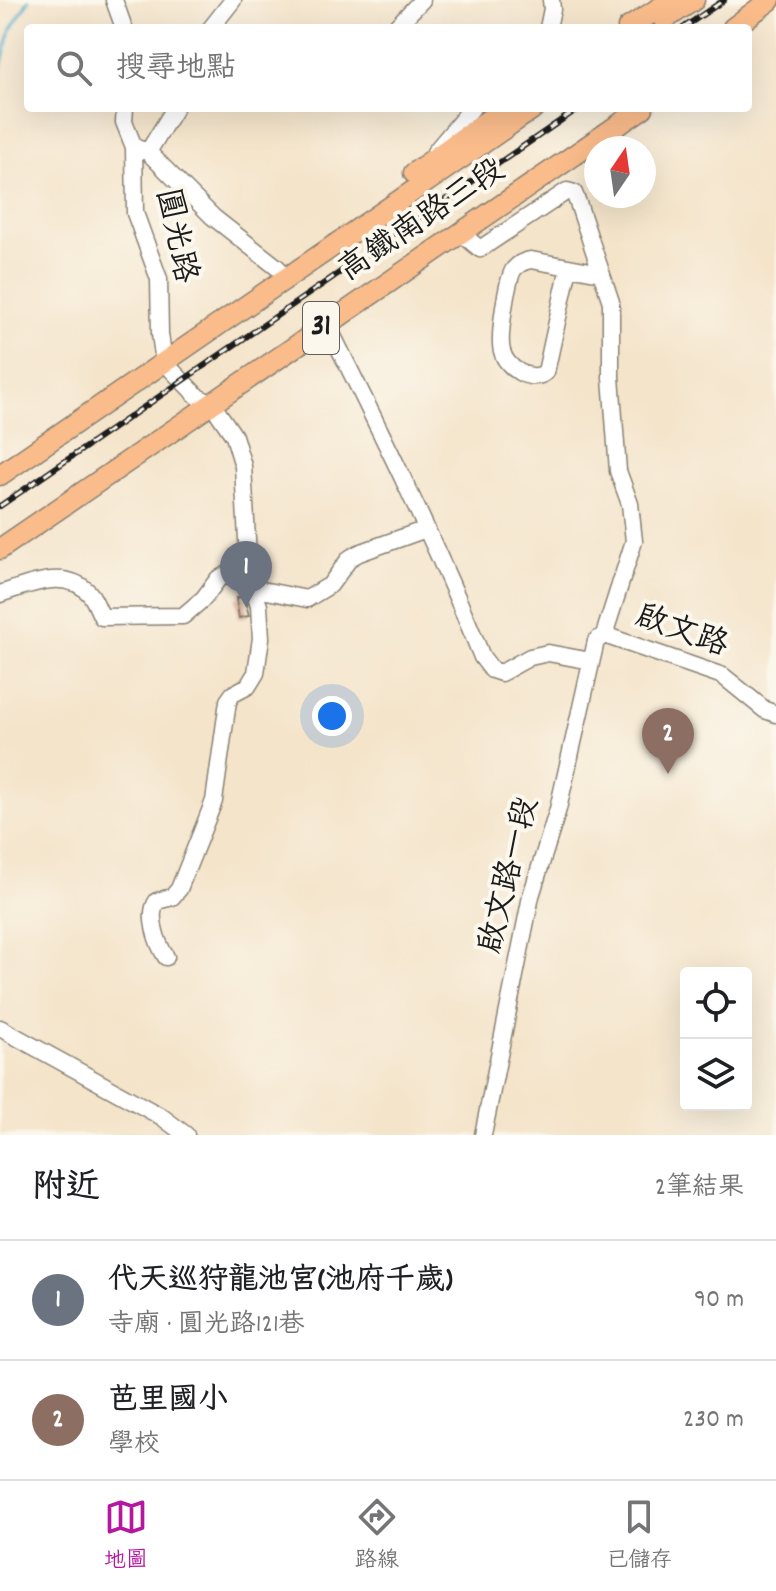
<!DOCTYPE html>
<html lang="zh-TW">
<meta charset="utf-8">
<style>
body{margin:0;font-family:Dekko,"LXGW WenKai TC",sans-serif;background:#f6f6f6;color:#202124}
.controls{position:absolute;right:24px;bottom:24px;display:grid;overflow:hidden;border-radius:8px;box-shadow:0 8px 32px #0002}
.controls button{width:72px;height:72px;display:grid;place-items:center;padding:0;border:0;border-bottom:2px solid #e0e0e0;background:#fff;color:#202124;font:40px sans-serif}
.compass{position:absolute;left:584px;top:136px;width:72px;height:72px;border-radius:50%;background:#fff;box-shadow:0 8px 32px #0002;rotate:13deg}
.you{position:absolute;left:332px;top:716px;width:28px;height:28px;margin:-20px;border:6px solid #fff;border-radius:50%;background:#1a73e8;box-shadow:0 0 0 12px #1a73e833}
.badge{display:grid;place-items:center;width:52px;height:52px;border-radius:50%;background:#b5179e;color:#fff;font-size:26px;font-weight:700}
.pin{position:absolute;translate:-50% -66px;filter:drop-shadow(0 2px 4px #0008)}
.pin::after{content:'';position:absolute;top:42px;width:28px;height:24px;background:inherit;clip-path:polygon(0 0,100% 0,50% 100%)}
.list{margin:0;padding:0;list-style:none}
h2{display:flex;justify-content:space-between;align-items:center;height:104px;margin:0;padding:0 32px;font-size:34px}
h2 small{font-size:26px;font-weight:400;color:#757577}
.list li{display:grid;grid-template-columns:52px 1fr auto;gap:24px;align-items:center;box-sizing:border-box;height:120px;padding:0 32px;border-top:2px solid #e0e0e0}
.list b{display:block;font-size:30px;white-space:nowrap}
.list p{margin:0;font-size:26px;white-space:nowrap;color:#757577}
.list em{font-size:26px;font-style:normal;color:#757577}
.icon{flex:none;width:44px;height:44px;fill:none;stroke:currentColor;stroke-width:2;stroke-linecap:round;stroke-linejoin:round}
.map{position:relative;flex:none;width:776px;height:1135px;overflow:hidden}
.search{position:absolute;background:#fff;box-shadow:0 8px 32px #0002;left:24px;right:24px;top:24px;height:88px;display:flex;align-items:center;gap:20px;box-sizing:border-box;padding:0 28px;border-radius:8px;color:#757577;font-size:30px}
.sheet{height:344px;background:#fff}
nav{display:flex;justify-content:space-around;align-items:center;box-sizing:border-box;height:112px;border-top:2px solid #e0e0e0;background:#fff;font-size:22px;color:#757577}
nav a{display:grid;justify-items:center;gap:4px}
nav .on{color:#b5179e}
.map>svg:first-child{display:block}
</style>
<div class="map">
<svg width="776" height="1135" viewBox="0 0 776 1135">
<rect width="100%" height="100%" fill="#fbf7ec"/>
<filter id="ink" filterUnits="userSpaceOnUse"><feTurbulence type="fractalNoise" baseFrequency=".0125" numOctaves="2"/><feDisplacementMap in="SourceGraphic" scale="16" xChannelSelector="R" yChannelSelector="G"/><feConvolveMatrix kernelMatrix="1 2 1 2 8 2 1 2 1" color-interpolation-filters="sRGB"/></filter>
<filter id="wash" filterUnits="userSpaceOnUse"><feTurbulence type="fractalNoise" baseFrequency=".006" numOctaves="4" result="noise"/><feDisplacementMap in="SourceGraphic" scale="32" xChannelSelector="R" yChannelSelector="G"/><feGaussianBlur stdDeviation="1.8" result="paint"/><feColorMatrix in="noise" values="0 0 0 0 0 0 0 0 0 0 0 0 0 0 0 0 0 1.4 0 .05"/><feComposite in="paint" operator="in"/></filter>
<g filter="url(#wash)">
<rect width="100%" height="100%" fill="#f4e4ca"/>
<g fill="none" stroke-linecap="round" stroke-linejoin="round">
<!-- stream -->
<path stroke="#4aabca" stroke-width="3" d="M0,70L11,29L29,0"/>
</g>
<g id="blocks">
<!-- building -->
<path fill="#d39c83" d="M240,593L243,594L249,616L239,618L236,598L241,597Z"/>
</g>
</g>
<g filter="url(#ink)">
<use href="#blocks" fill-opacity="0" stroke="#888073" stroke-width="2"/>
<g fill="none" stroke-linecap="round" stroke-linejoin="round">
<!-- minor casing -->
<g stroke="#888073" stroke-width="19">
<path id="minor" d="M114,0L124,28
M211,28L233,0
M395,28L422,0
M548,28L552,9L551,0
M125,108L124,122L134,147L135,213L159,279L160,334L164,362L198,397L212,404L234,436L243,466L249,576L259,606L261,638L256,673L248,686L233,694L228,701L214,801L179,889L172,897L157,901C147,915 157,943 166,957
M134,147L148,152L213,217L278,268
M148,152L175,108
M435,152L472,108
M461,233L480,249L567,191L574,193L578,203L611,302V377L618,471L630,504L634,541L604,635
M569,267L546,372C531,384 506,368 502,351C498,338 507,278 514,269C519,263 524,261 531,260L601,273
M327,324C382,434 436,543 482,657L492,670L501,673L530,657L548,653L591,661
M0,594C27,585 67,567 90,594C95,600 98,610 102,617L183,616L204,598L218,579L226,575L262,590L307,599L330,585L350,558L359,553L426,529
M604,635L723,676L765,710L776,714
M0,1028L162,1117L186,1135
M483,1135L531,896L558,809L596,641L604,635"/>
</g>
<!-- major casing -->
<g stroke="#888073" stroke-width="23">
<path id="major" d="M664,20L694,0
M628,28L672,0
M733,28L770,0
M414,173L505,108
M0,475L534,108
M0,549L643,108"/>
</g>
<!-- minor -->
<use href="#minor" stroke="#fff" stroke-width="16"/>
<!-- major -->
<use href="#major" stroke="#fabc8b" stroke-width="20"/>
<!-- rail casing -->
<g stroke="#1c1c1c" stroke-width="6">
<path id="rail" d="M683,28L724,0
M0,506L579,108"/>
</g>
<!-- rail -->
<use href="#rail" stroke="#fbf7ec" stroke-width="3" stroke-dasharray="9" stroke-linecap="butt"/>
</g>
</g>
<g text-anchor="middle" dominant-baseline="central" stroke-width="8" stroke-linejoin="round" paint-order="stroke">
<!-- shield labels -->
<rect fill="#fbf7ec" stroke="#5f5e5a" stroke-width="2" x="303" y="302" width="36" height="52" rx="6"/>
<g font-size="30" font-weight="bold" fill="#1c1c1c">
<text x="321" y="328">31</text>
</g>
<!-- street labels -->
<g font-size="32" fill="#1c1c1c" stroke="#fbf7ec">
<text transform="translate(423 222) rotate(-34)">高鐵南路三段</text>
<text transform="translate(174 236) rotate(78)">圓光路</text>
<text transform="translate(681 633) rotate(20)">啟文路</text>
<text transform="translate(511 876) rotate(-76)">啟文路一段</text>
</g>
</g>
</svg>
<div class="controls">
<button><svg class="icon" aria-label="locate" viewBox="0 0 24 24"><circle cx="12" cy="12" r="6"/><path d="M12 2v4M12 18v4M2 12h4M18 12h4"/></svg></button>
<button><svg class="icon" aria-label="layers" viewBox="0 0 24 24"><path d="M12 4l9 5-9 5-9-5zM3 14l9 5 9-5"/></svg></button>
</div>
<svg class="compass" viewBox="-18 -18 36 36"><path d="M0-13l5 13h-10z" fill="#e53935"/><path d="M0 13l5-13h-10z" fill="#757577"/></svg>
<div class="you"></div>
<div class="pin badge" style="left:246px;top:607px;background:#6b7280">1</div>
<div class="pin badge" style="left:668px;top:774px;background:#8d6e63">2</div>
<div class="search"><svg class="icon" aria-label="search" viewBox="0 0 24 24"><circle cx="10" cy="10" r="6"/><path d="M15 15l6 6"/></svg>搜尋地點</div>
</div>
<section class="sheet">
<h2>附近<small>2筆結果</small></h2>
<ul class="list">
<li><span class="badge" style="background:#6b7280">1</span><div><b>代天巡狩龍池宮(池府千歲)</b><p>寺廟 · 圓光路121巷</p></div><em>90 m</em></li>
<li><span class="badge" style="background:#8d6e63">2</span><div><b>芭里國小</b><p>學校</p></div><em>230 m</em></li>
</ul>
</section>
<nav>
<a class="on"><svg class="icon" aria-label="map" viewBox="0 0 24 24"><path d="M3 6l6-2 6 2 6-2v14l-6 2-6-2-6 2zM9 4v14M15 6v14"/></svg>地圖</a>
<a><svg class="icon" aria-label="directions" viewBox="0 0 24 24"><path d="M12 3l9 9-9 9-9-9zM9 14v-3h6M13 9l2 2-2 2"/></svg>路線</a>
<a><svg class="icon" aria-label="saved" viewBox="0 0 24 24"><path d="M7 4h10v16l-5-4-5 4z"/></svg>已儲存</a>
</nav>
